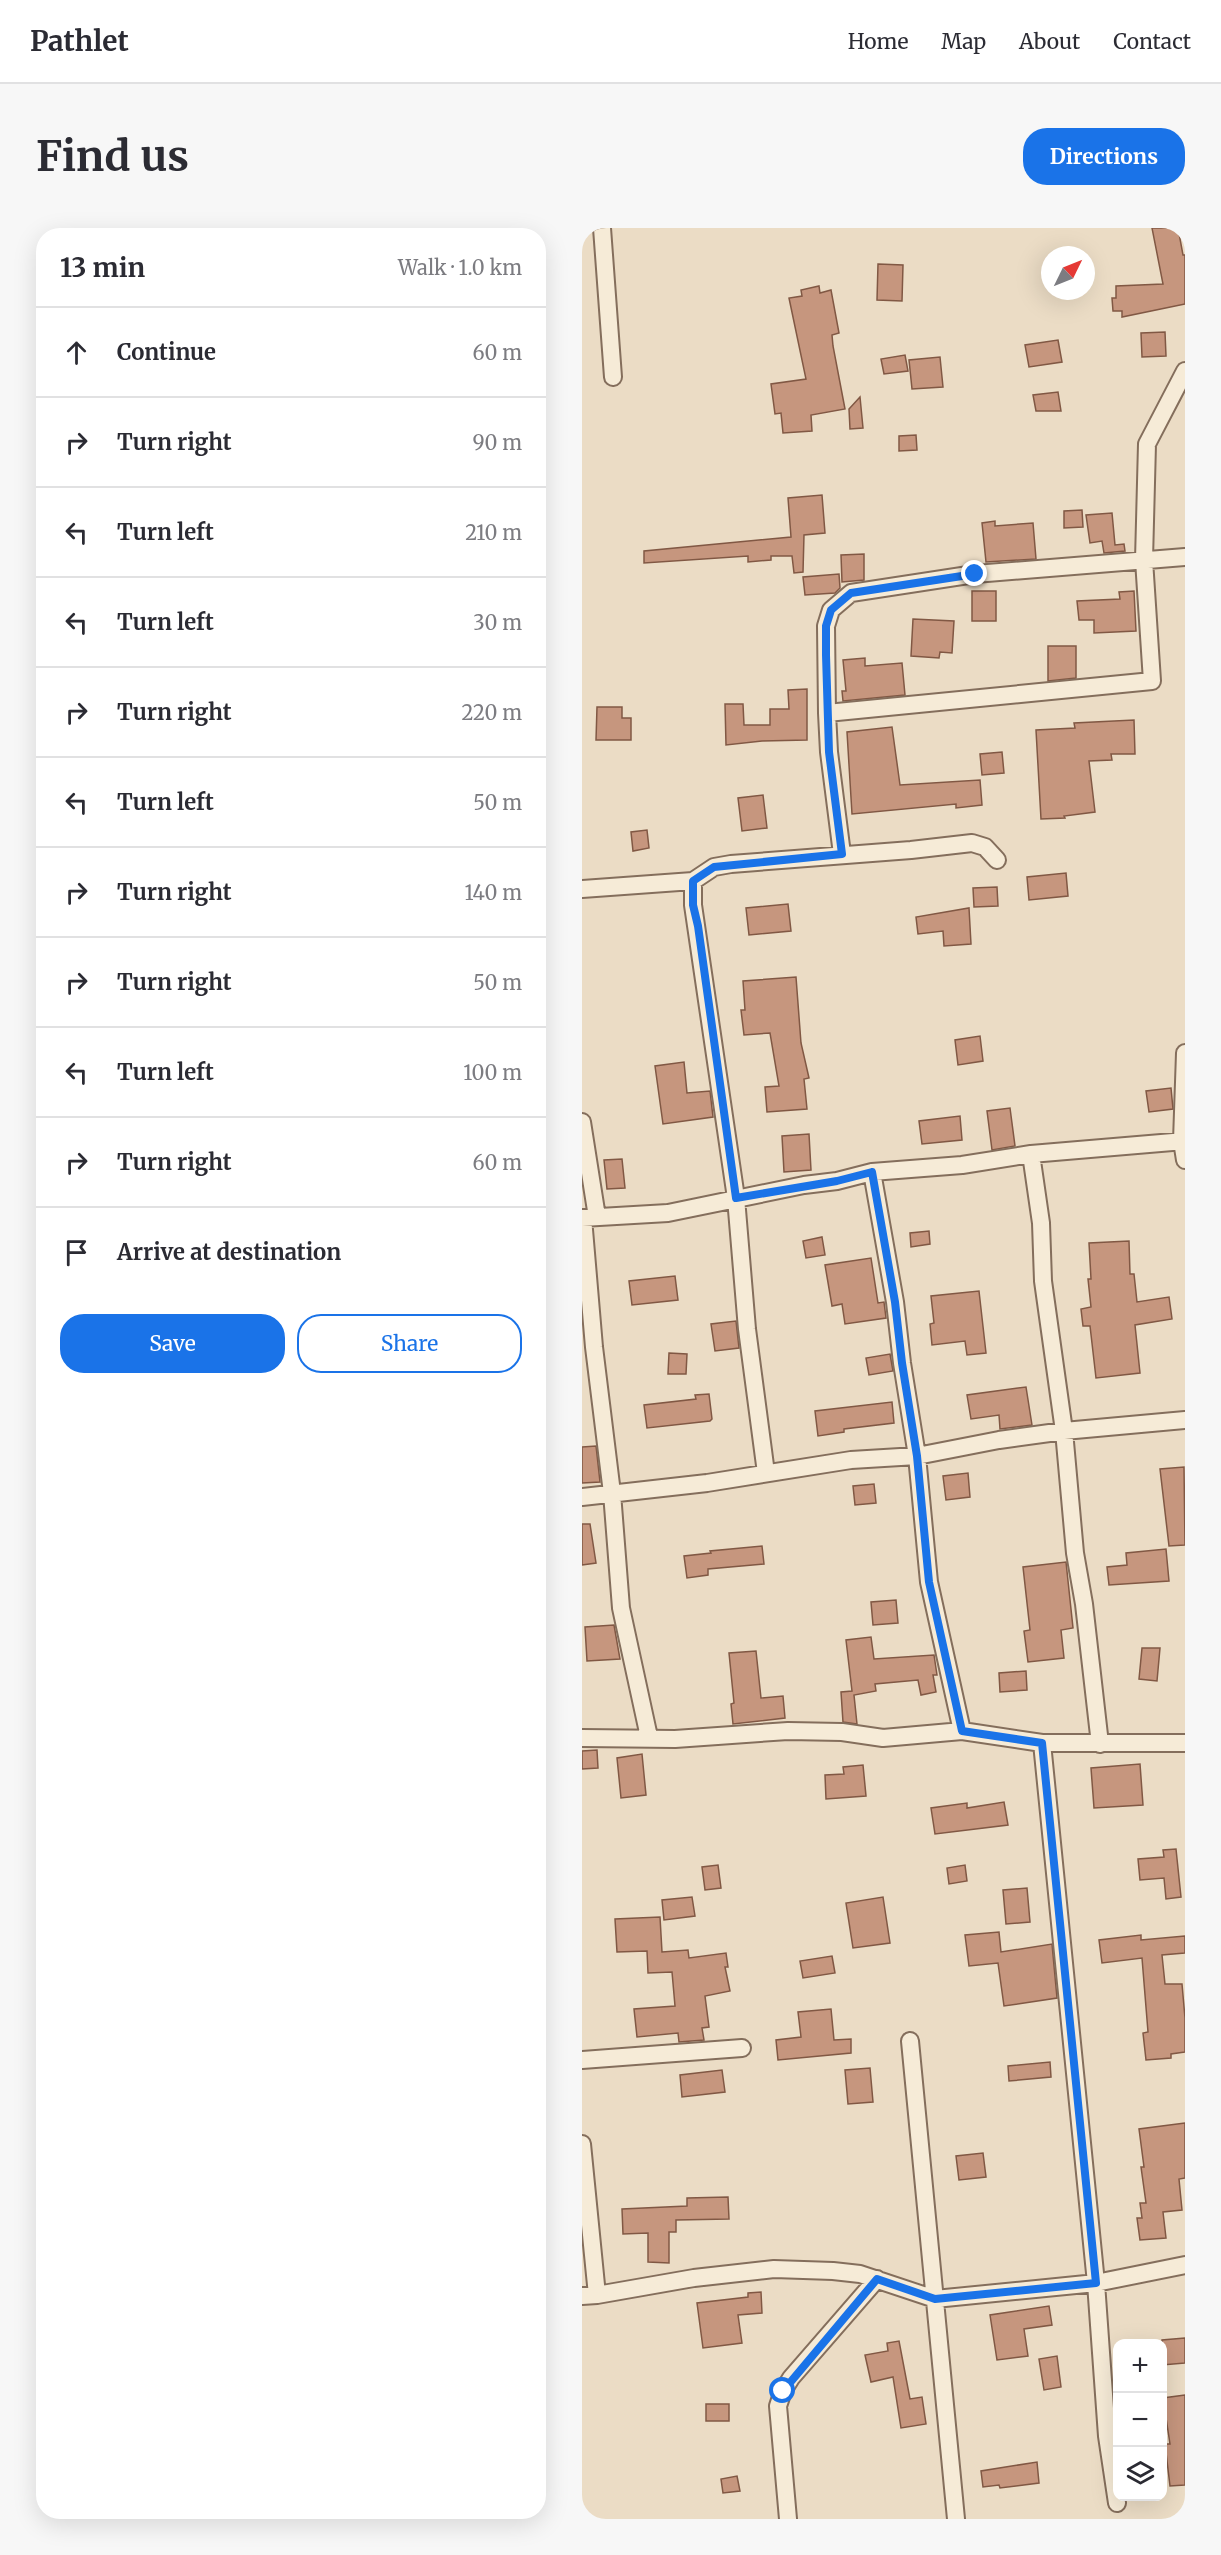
<!DOCTYPE html>
<meta charset="utf-8">
<style>
body{margin:0;font-family:Merriweather,serif;background:#f7f7f7;color:#2b2b33}
.controls{position:absolute;right:18px;bottom:18px;display:grid;overflow:hidden;border-radius:12px;box-shadow:0 6px 24px #0002}
.controls button{width:54px;height:54px;display:grid;place-items:center;padding:0;border:0;border-bottom:2px solid #e1e1e2;background:#fff;color:#2b2b33;font:30px sans-serif}
.compass{position:absolute;left:459px;top:18px;width:54px;height:54px;border-radius:50%;background:#fff;box-shadow:0 6px 24px #0002;rotate:47deg}
.stop{position:absolute;width:18px;height:18px;margin:-14px;border:4px solid #1a73e8;border-radius:50%;background:#fff}
.stop.end{background:#1a73e8;border-color:#fff;box-shadow:0 2px 6px #0008}
.list{margin:0;padding:0;list-style:none}
h2{display:flex;justify-content:space-between;align-items:center;height:78px;margin:0;padding:0 24px;font-size:26px}
h2 small{font-size:20px;font-weight:400;color:#7c7c81}
.list li{display:grid;grid-template-columns:39px 1fr auto;gap:18px;align-items:center;box-sizing:border-box;height:90px;padding:0 24px;border-top:2px solid #e1e1e2}
.list b{display:block;font-size:22px;white-space:nowrap}
.list em{font-size:20px;font-style:normal;color:#7c7c81}
.actions{display:flex;gap:12px;padding:18px 24px}
.actions a{flex:1;padding:14px 0;border:2px solid #1a73e8;border-radius:24px;text-align:center;font-size:21px;color:#1a73e8}
.actions .main{background:#1a73e8;color:#fff}
.icon{flex:none;width:33px;height:33px;fill:none;stroke:currentColor;stroke-width:2;stroke-linecap:round;stroke-linejoin:round}
.map{position:relative;flex:none;width:603px;height:2291px;overflow:hidden;border-radius:24px}
header{display:flex;align-items:center;gap:36px;box-sizing:border-box;height:84px;padding:0 30px;background:#fff;border-bottom:2px solid #e1e1e2}
header strong{font-size:28px}
nav{display:flex;gap:33px;margin-inline-start:auto;font-size:21px}
.intro{display:flex;align-items:center;justify-content:space-between;box-sizing:border-box;height:144px;padding:0 36px}
h1{margin:0;font-size:42px}
.button{padding:15px 27px;border-radius:24px;background:#1a73e8;color:#fff;font-size:21px;font-weight:700}
main{display:flex;gap:36px;padding:0 36px}
aside{flex:1;background:#fff;border-radius:24px;box-shadow:0 6px 24px #0002}
.map>svg:first-child{display:block}
</style>
<header>
<strong>Pathlet</strong>
<nav><a>Home</a><a>Map</a><a>About</a><a>Contact</a></nav>
</header>
<div class="intro"><h1>Find us</h1><a class="button">Directions</a></div>
<main>
<aside>
<h2>13 min<small>Walk · 1.0 km</small></h2>
<ul class="list">
<li><svg class="icon" aria-label="ahead" viewBox="0 0 24 24"><path d="M12 20V5M6 11l6-6 6 6"/></svg><div><b>Continue</b></div><em>60 m</em></li>
<li><svg class="icon" aria-label="right" viewBox="0 0 24 24"><path d="M7 20v-9h11M14 6l5 5-5 5"/></svg><div><b>Turn right</b></div><em>90 m</em></li>
<li><svg class="icon" aria-label="left" viewBox="0 0 24 24"><path d="M17 20v-9H6M10 6l-5 5 5 5"/></svg><div><b>Turn left</b></div><em>210 m</em></li>
<li><svg class="icon" aria-label="left" viewBox="0 0 24 24"><path d="M17 20v-9H6M10 6l-5 5 5 5"/></svg><div><b>Turn left</b></div><em>30 m</em></li>
<li><svg class="icon" aria-label="right" viewBox="0 0 24 24"><path d="M7 20v-9h11M14 6l5 5-5 5"/></svg><div><b>Turn right</b></div><em>220 m</em></li>
<li><svg class="icon" aria-label="left" viewBox="0 0 24 24"><path d="M17 20v-9H6M10 6l-5 5 5 5"/></svg><div><b>Turn left</b></div><em>50 m</em></li>
<li><svg class="icon" aria-label="right" viewBox="0 0 24 24"><path d="M7 20v-9h11M14 6l5 5-5 5"/></svg><div><b>Turn right</b></div><em>140 m</em></li>
<li><svg class="icon" aria-label="right" viewBox="0 0 24 24"><path d="M7 20v-9h11M14 6l5 5-5 5"/></svg><div><b>Turn right</b></div><em>50 m</em></li>
<li><svg class="icon" aria-label="left" viewBox="0 0 24 24"><path d="M17 20v-9H6M10 6l-5 5 5 5"/></svg><div><b>Turn left</b></div><em>100 m</em></li>
<li><svg class="icon" aria-label="right" viewBox="0 0 24 24"><path d="M7 20v-9h11M14 6l5 5-5 5"/></svg><div><b>Turn right</b></div><em>60 m</em></li>
<li><svg class="icon" aria-label="arrive" viewBox="0 0 24 24"><path d="M6 21V4h12l-3 4 3 4H6"/></svg><div><b>Arrive at destination</b></div></li>
</ul>
<div class="actions"><a class="main">Save</a><a>Share</a></div>
</aside>
<div class="map">
<svg width="603" height="2291" viewBox="0 0 603 2291">
<rect width="100%" height="100%" fill="#ebdcc5"/>
<!-- building -->
<path fill="#c6967e" stroke="#815844" stroke-width="1.5" d="M570,0H596L601,27H603V76L540,89V83H531L530,70H534V58L581,56Z
M296,36L321,37L320,73L295,72Z
M237,58L238,65L249,62L257,105L250,107L251,118L263,181L229,187L230,203L201,205L199,185L193,186L189,156L224,151L207,70L220,68L219,62Z
M583,104L584,128L560,129L559,105Z
M476,112L480,134L447,139L443,117Z
M323,127L326,143L302,146L299,131Z
M358,129L361,159L330,161L327,132Z
M476,164L479,183H454L451,167Z
M278,169L281,200L268,201L267,181Z
M334,207L335,222L317,223V208Z
M240,267L243,305L222,307L221,344L212,345L210,328H189V332L166,334V328L62,335V323L209,309L206,270Z
M500,282L501,299L482,300V283Z
M530,285L533,317L542,316L543,323L522,325L520,313L508,315L504,287Z
M413,293V298L451,295L454,331L404,334L400,295Z
M282,326V352L260,354L259,327Z
M257,346L258,360L253,365L223,367L221,349Z
M390,363H414V393H390Z
M552,363L554,403L512,405V392H497L495,373L538,371L537,364Z
M331,391L372,393L370,425L358,424L357,430L329,428Z
M466,418H494V450L466,453Z
M283,430V438L320,435L323,467L261,473L260,463H264L261,432Z
M225,461V512L180,513L144,517L143,476H161L162,497H188V481H207L206,462Z
M15,479H40V490H49V512H14Z
M552,492L553,526H529L530,532L507,533L513,584L482,588L483,590L459,591L454,502L493,500L492,495Z
M310,499L318,557L398,552L400,577L374,580V576L270,586L265,504Z
M420,524L422,545L400,547L398,526Z
M181,567L185,600L160,603L156,570Z
M65,602L67,620L51,623L49,604Z
M484,645L486,668L447,672L445,649Z
M415,659L416,678L392,679L391,660Z
M206,676L209,703L167,707L164,680Z
M387,680L389,716L362,718L361,703L336,706L334,689Z
M214,749L219,815L227,850L222,851L225,881L185,884L183,859L197,858L188,805L162,807L159,782H163L161,753Z
M398,808L401,833L376,837L373,812Z
M102,834L105,865L128,863L131,889L81,896L73,838Z
M589,860L591,881L567,884L564,863Z
M428,880L433,918L410,922L405,883Z
M378,888L380,912L340,916L337,893Z
M227,906L229,942L202,944L200,908Z
M40,931L43,960L25,961L22,932Z
M347,1003L348,1016L329,1019L328,1005Z
M240,1009L243,1027L224,1030L221,1013Z
M547,1013L548,1046H552L555,1074L587,1069L590,1091L553,1097L558,1145L514,1150L508,1098H501L499,1081L509,1079L506,1051H509L507,1015Z
M289,1030L296,1075L302,1074L304,1090L263,1096L260,1076L250,1078L243,1037Z
M93,1048L96,1072L50,1077L47,1053Z
M397,1063L404,1125L385,1127L383,1113L350,1117L348,1096L352,1095L349,1068Z
M154,1093L157,1120L133,1123L129,1096Z
M87,1125L105,1126L104,1146H86Z
M308,1126L311,1143L287,1147L284,1130Z
M444,1159L450,1197L418,1201L417,1187L389,1191L385,1167Z
M127,1166L130,1191L128,1193L65,1200L62,1177L114,1171L113,1167Z
M310,1174L312,1195L262,1201V1204L236,1208L233,1183Z
M14,1218L18,1254L0,1255V1219Z
M602,1239L603,1317L587,1318L578,1241Z
M386,1245L388,1269L364,1272L361,1248Z
M292,1256L294,1275L273,1277L271,1258Z
M0,1296H8L14,1335L0,1337Z
M180,1318L182,1336L126,1341V1347L105,1350L102,1328L129,1325L128,1323Z
M584,1321L587,1353L527,1357L525,1339L545,1337L544,1325Z
M484,1334L491,1400L479,1402L482,1430L446,1434L442,1403L448,1402L441,1339Z
M314,1372L316,1395L291,1397L289,1374Z
M32,1397L38,1431L5,1433L3,1399Z
M289,1409L292,1431L352,1427L355,1447H351L354,1464L339,1467L336,1452L293,1456L294,1463L272,1467L275,1496L261,1494L259,1464L270,1463L264,1412Z
M560,1420H578L575,1453L557,1451Z
M174,1423L179,1470L201,1468L203,1490L151,1496L149,1476L152,1475L147,1425Z
M444,1443L445,1462L418,1464L417,1445Z
M15,1522L16,1540L0,1541V1523Z
M60,1526L64,1567L39,1570L35,1530Z
M558,1536L561,1577L512,1580L509,1540Z
M281,1537L284,1568L244,1571L243,1547L262,1546L261,1539Z
M422,1574L426,1597L353,1606L349,1580L385,1575V1580Z
M594,1621L599,1669L584,1671L582,1650L558,1652L556,1631L582,1629L581,1622Z
M136,1637L139,1660L123,1662L120,1639Z
M383,1637L385,1653L367,1656L365,1640Z
M445,1660L448,1694L424,1696L421,1662Z
M110,1669L113,1688L82,1692L80,1672Z
M301,1669L308,1715L271,1720L264,1675Z
M78,1689L80,1724L106,1722L107,1730L144,1725L146,1739H143L148,1763L123,1768L127,1799L120,1800L122,1812L97,1814L96,1805L55,1809L52,1781L93,1778L90,1744L66,1745L65,1723L35,1724L33,1691Z
M417,1704L419,1724L470,1716L475,1770L422,1778L416,1735L387,1738L383,1707Z
M559,1707V1712L603,1708V1725L580,1727L583,1756H600L603,1790V1824L589,1826V1830L564,1832L561,1805L566,1804L560,1730L520,1735L517,1712Z
M250,1728L253,1745L221,1750L218,1733Z
M249,1781L252,1812L269,1811V1825L196,1832L194,1812L219,1809L216,1784Z
M468,1834L469,1849L427,1853L426,1838Z
M288,1840L291,1874L266,1876L263,1842Z
M140,1842L143,1864L100,1869L98,1847Z
M603,1895V1950L597,1951L600,1982L581,1984L584,2010L558,2012L555,1990H560L558,1975H564L559,1939H562L557,1901Z
M401,1925L404,1949L377,1952L374,1928Z
M146,1969L147,1991L94,1992V2004H87V2035L66,2034V2005L41,2006L40,1981L105,1978V1970Z
M179,2064L180,2085L156,2087L160,2115L121,2120L115,2075L166,2069V2065Z
M467,2078L470,2097L442,2101L446,2128L415,2132L408,2087Z
M603,2110V2135L580,2137V2112Z
M317,2113L328,2171L340,2169L344,2196L319,2200L311,2149L289,2154L283,2127L306,2123L305,2115Z
M475,2128L479,2159L462,2162L457,2131Z
M603,2167V2257L588,2258L583,2216H588L581,2170Z
M124,2176H147V2193H124Z
M455,2234L457,2255L418,2260L417,2257L401,2259L399,2243Z
M155,2248L158,2263L141,2265L139,2251Z"/>
<g fill="none" stroke-linecap="round" stroke-linejoin="round">
<!-- minor casing -->
<g stroke="#846e5c" stroke-width="20">
<path id="minor" d="M20,0L31,149
M245,485L570,453L562,332L565,216L603,143
M260,626L247,524L245,485L244,398L249,382L269,365L393,346L603,329
M111,653V677L154,970L165,1101L184,1245
M0,661L111,653L132,639L149,636L329,622L390,615L403,619L415,632
M603,825L600,913L603,932
M0,894L15,989
M449,926L459,995L461,1053L482,1203L493,1325L502,1376L518,1516
M290,944L313,1074L320,1135L335,1228L347,1354L380,1503
M0,990L86,985L222,957L255,953L290,944L380,937L449,926L603,913
M1,990L12,1119L30,1265L39,1380L67,1509
M0,1269L125,1255L269,1232L335,1228L417,1212L482,1203L603,1192
M0,1510L93,1511L206,1503L260,1504L301,1510L380,1503L460,1515H603
M460,1515L514,2055L525,2208L535,2275
M328,1813L374,2291
M0,1832L160,1820
M0,1916L15,2067
M0,2068L15,2067L112,2050L192,2041L251,2043L278,2046L353,2071L514,2055L603,2037
M206,2291L196,2178L201,2163L209,2150L295,2051"/>
</g>
<!-- minor -->
<use href="#minor" stroke="#f6ebd7" stroke-width="16"/>
</g>
<g fill="none" stroke-linecap="round" stroke-linejoin="round">
<!-- route -->
<path stroke="#1a73e8" stroke-width="8" d="M201,2163L295,2051L353,2071L514,2055L460,1515L380,1503L347,1354L335,1228L320,1135L313,1074L290,944L255,953L154,970L116,698L111,677V653L132,639L260,626L247,524L244,427V398L249,382L269,365L393,346"/>
</g>
</svg>
<div class="controls">
<button>+</button>
<button>−</button>
<button><svg class="icon" aria-label="layers" viewBox="0 0 24 24"><path d="M12 4l9 5-9 5-9-5zM3 14l9 5 9-5"/></svg></button>
</div>
<svg class="compass" viewBox="-18 -18 36 36"><path d="M0-13l5 13h-10z" fill="#e53935"/><path d="M0 13l5-13h-10z" fill="#7c7c81"/></svg>
<div class="stop" style="left:201px;top:2163px"></div>
<div class="stop end" style="left:393px;top:346px"></div>
</div>
</main>
